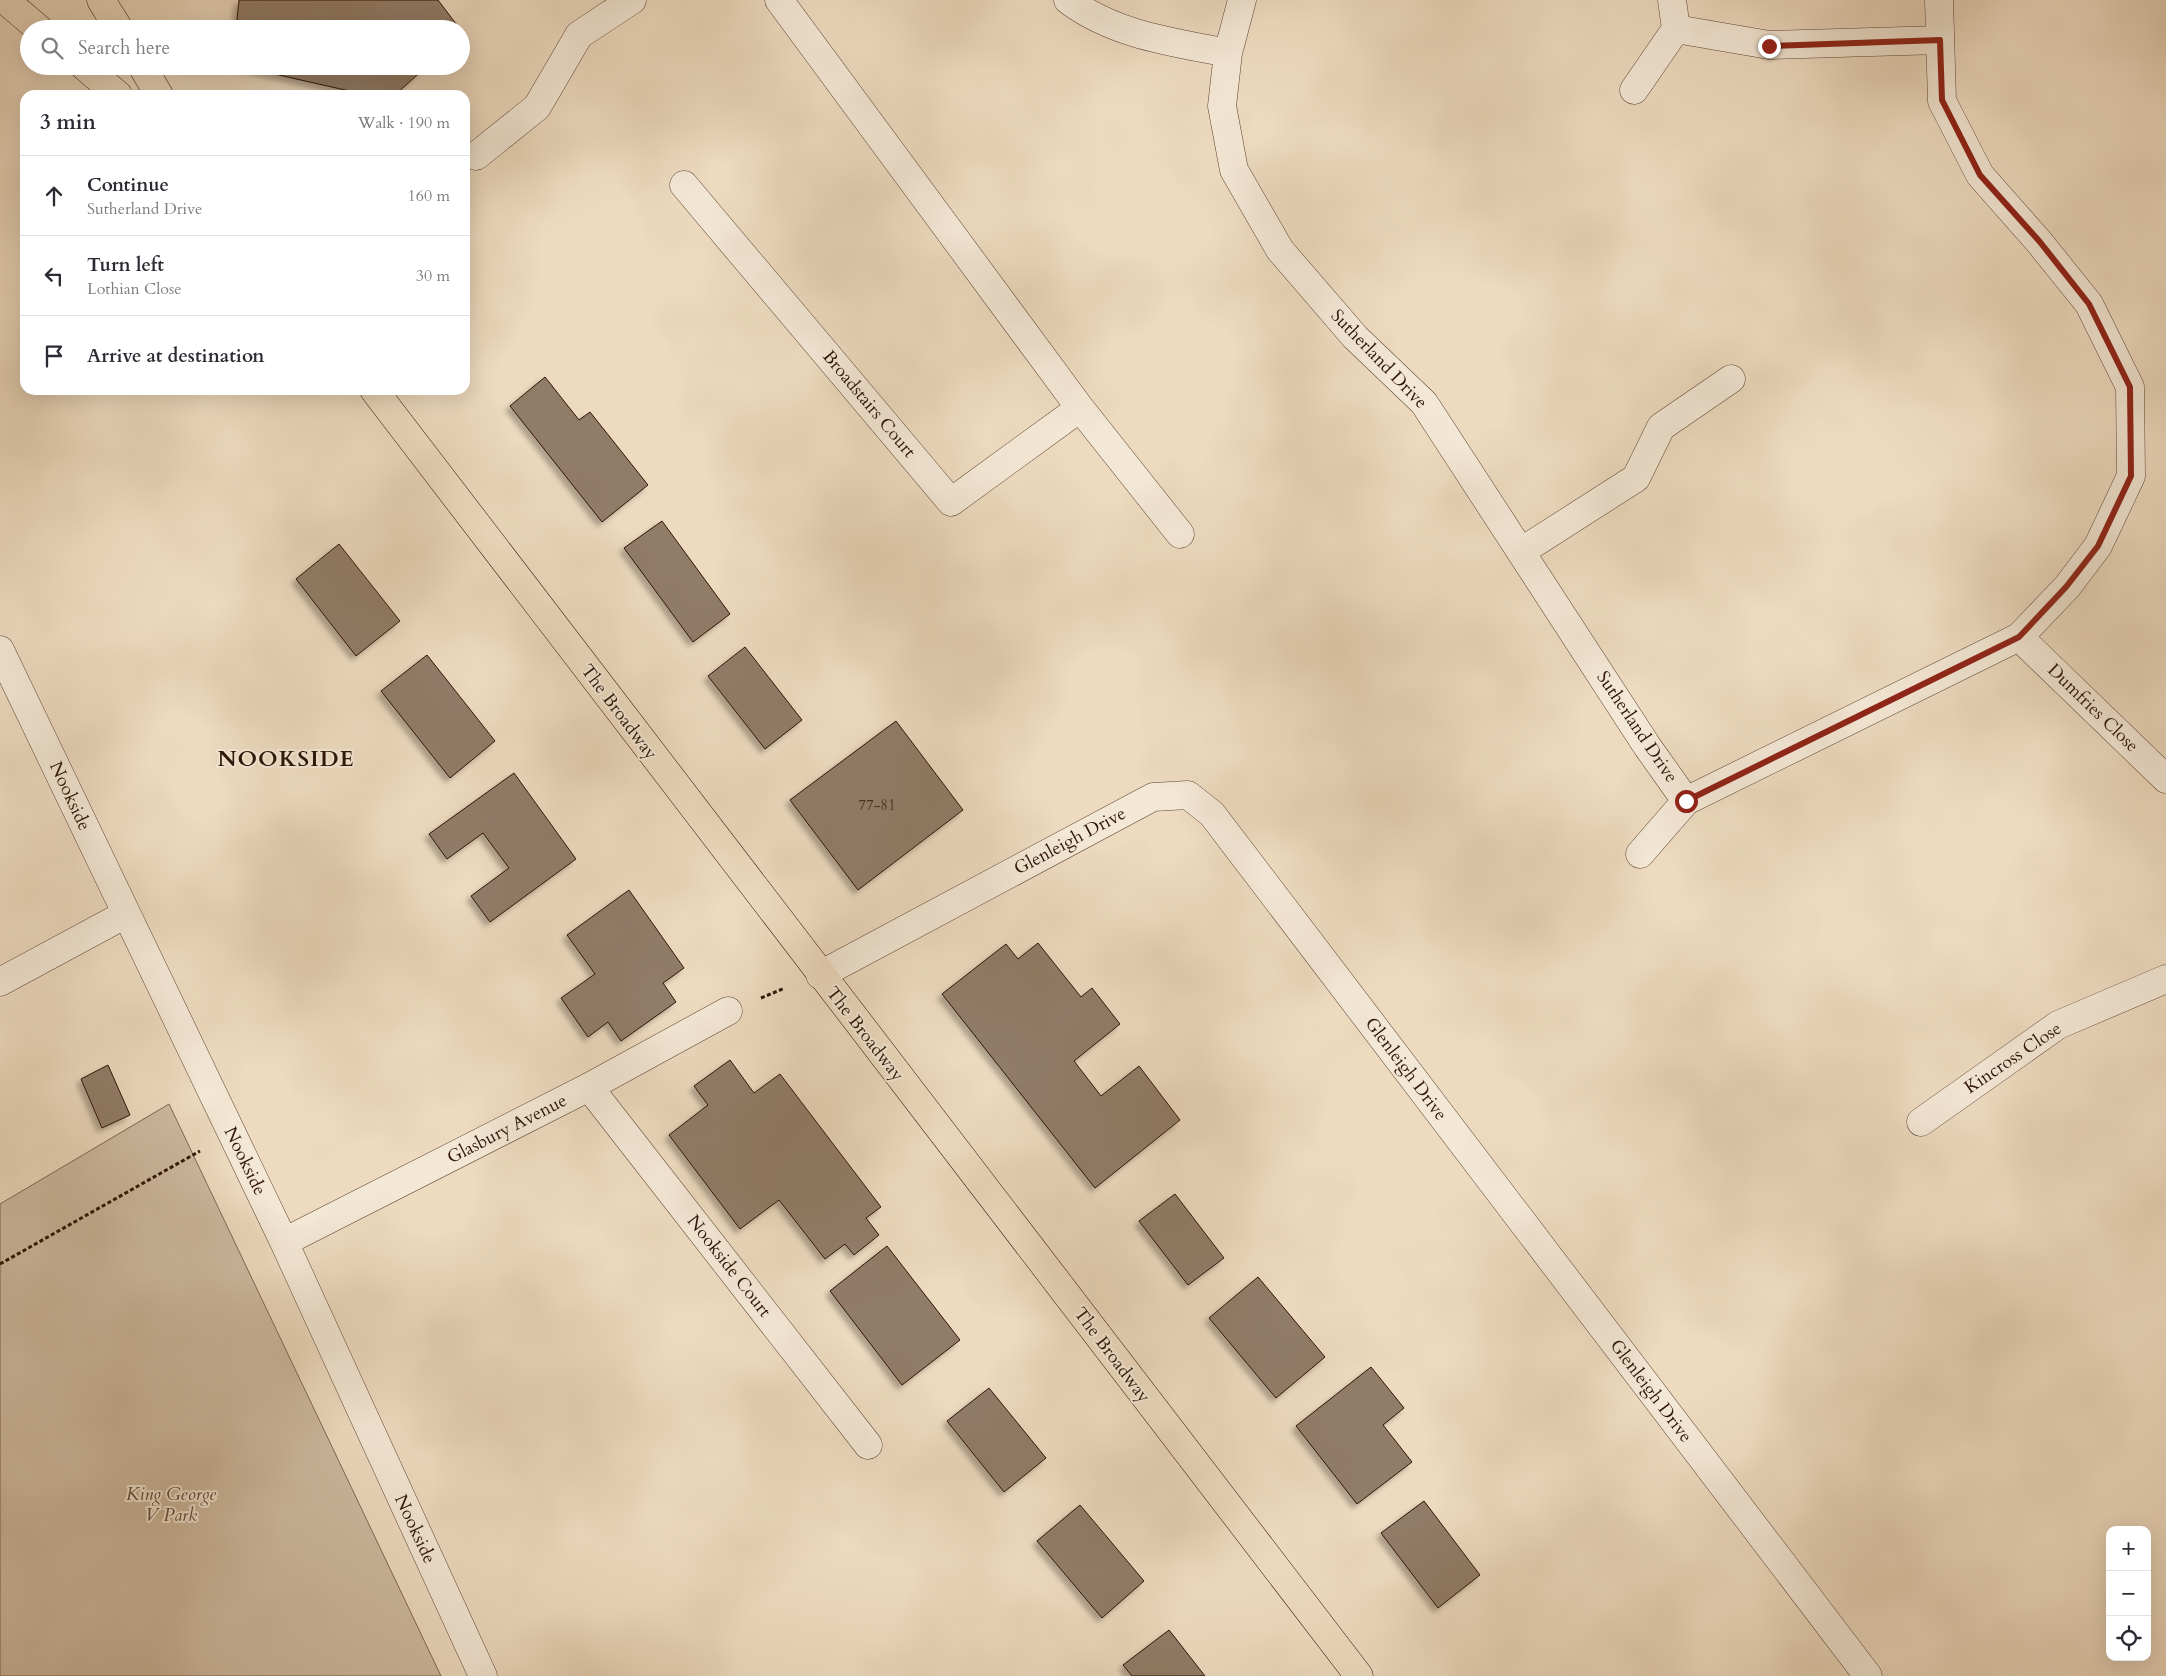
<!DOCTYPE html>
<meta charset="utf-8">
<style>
body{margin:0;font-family:Cardo,serif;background:#f7f7f7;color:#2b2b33}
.controls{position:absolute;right:15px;bottom:15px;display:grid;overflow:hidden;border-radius:10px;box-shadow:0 5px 20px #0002}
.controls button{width:45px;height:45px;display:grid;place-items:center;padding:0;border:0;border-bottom:1px solid #e1e1e2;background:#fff;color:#2b2b33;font:25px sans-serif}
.stop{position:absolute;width:15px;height:15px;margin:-11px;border:4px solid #8f2418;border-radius:50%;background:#fff}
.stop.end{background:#8f2418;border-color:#fff;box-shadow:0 1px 5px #0008}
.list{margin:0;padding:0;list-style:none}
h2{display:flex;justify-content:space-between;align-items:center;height:65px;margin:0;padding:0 20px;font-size:21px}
h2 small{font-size:16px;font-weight:400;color:#7c7c81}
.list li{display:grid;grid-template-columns:32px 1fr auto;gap:15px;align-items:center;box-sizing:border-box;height:80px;padding:0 20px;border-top:1px solid #e1e1e2}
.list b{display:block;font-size:19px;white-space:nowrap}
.list p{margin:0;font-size:16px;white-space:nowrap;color:#7c7c81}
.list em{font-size:16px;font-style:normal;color:#7c7c81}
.icon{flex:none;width:28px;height:28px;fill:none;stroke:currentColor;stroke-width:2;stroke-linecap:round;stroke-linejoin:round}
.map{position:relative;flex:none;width:2166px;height:1676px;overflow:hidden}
.search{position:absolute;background:#fff;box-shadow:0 5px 20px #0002;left:20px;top:20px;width:450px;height:55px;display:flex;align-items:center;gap:12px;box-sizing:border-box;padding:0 18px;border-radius:28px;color:#7c7c81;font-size:19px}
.panel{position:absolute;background:#fff;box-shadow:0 5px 20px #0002;left:20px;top:90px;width:450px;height:305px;border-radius:15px}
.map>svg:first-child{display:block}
</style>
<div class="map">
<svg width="2166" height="1676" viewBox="0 0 2166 1676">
<defs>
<filter id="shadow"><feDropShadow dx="-4.5" dy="4.5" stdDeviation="2.5" flood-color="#0004"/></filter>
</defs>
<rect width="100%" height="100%" fill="#eddabf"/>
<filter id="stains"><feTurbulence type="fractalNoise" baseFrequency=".004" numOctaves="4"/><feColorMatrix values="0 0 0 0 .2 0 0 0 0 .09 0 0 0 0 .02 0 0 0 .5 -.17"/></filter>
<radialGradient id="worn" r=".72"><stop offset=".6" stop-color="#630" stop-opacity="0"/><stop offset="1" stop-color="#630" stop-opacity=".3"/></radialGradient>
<!-- green -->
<path fill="#cdb9a0" stroke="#7e6754" d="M169,1104L441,1676H0V1204Z"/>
<!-- building -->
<path fill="#917b67" stroke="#2e1507" filter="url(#shadow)" d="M239,0H438L460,29H236Z
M239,66H427L395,95H367Z
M545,377L579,420L590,412L648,485L602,522L510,406Z
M662,521L730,614L693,642L624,548Z
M339,544L400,621L356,656L296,579Z
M745,647L802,720L765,749L708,676Z
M427,655L495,741L450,778L381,691Z
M896,721L963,810L858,890L790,800Z
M514,773L576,859L490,922L471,896L509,868L483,833L447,859L429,834Z
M629,890L684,968L663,983L676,1002L621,1041L608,1022L588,1037L561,998L595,974L567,935Z
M1038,943L1081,997L1092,988L1120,1024L1074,1061L1101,1096L1139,1066L1180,1120L1095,1188L942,994L1006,944L1018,959Z
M730,1060L754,1093L780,1074L881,1207L866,1218L879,1235L854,1255L845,1244L825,1259L779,1200L740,1229L669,1135L708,1105L694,1086Z
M108,1065L130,1115L102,1128L81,1079Z
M1175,1194L1224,1258L1188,1285L1139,1221Z
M887,1246L960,1340L902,1385L830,1291Z
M1258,1277L1325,1357L1276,1398L1209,1318Z
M1371,1367L1404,1408L1383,1425L1412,1462L1357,1504L1296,1426Z
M989,1388L1046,1458L1004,1492L947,1421Z
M1424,1501L1480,1575L1438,1608L1381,1533Z
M1080,1505L1144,1581L1102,1618L1037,1541Z
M1169,1630L1205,1676H1132L1123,1665Z"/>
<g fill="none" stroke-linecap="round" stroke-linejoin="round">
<!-- street casing -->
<g stroke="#5e4635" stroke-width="29">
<path id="street" d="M779,0L1080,408L1180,534
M1068,0C1115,35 1172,42 1228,53
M1242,0L1228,53L1222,106L1234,170L1280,250L1355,337L1424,403L1647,746L1686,801L2019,637L2067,587L2098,546L2131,476L2130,387L2089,304L2040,243L1980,175L1942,101L1939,0
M1672,0L1676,29L1769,45L1940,40
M1634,90L1676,29
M476,156L537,107L579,35L632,0
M684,185L951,502L1080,408
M1522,551L1636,478L1661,427L1731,379
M2019,637L2166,779
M0,650L284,1242L483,1676
M1640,854L1686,801
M820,975L1153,797L1188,795L1212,814L1868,1676
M0,982L126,914
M589,1087L868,1445
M1921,1122L2058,1025L2166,979
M284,1242L589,1087L728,1011"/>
</g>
<!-- primary casing -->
<g stroke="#2e1507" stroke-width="29">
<path id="primary" d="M5,0L39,29
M101,0L119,29
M84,66L118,95
M142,66L159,95
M374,390L1359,1676"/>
</g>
<!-- path -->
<path stroke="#2e1507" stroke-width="3" stroke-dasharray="4 2.5" stroke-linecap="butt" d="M761,998L785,988
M0,1264L200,1151"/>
<!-- street -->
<use href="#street" stroke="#f3e7d5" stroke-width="28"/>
<!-- primary -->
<use href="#primary" stroke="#eddabf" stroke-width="28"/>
</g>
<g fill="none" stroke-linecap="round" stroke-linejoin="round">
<!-- route -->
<path stroke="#8f2418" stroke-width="6" d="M1686,801L2019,637L2066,587L2098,546L2131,476L2130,387L2089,304L2040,242L1980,175L1942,100L1940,40L1769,46"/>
</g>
<g text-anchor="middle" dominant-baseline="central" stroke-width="4" stroke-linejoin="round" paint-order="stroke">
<!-- number labels -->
<g font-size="15" fill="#472e1f">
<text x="877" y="805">77-81</text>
</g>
<!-- street labels -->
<g font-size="18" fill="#2e1507" stroke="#f3e7d5">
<text transform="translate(1379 359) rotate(46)">Sutherland Drive</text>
<text transform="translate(869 404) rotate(50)">Broadstairs Court</text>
<text transform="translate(2093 708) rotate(44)">Dumfries Close</text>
<text transform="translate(619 712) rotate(53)">The Broadway</text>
<text transform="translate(1637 727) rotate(56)">Sutherland Drive</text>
<text transform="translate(70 796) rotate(65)">Nookside</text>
<text transform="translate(1070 841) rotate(-28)">Glenleigh Drive</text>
<text transform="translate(865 1034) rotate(52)">The Broadway</text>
<text transform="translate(2013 1058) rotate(-34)">Kincross Close</text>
<text transform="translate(1406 1069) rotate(53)">Glenleigh Drive</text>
<text transform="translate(507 1129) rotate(-27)">Glasbury Avenue</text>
<text transform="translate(245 1161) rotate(64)">Nookside</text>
<text transform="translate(729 1266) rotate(52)">Nookside Court</text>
<text transform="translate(1112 1355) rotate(53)">The Broadway</text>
<text transform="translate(1651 1391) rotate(53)">Glenleigh Drive</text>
<text transform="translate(415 1529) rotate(65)">Nookside</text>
</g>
<!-- park labels -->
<g font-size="18" font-style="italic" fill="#5e4635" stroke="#f3e7d5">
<text x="171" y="1494">King George<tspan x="171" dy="21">V Park</tspan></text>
</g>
<!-- district labels -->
<g font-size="22" font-weight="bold" letter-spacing="1" fill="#2e1507" stroke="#f3e7d5">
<text x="286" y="759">NOOKSIDE</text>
</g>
</g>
<rect width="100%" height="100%" filter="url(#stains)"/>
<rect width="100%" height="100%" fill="url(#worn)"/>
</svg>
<div class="controls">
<button>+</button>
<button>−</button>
<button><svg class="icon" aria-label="locate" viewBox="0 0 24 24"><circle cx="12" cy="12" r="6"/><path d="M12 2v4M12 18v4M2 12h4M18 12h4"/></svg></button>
</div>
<div class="stop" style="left:1686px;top:801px"></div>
<div class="stop end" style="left:1769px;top:46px"></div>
<div class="search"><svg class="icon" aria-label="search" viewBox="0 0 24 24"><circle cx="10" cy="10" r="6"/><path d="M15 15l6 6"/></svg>Search here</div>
<section class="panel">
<h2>3 min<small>Walk · 190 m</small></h2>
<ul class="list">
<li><svg class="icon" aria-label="ahead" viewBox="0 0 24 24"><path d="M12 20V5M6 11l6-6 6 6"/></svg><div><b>Continue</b><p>Sutherland Drive</p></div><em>160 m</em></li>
<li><svg class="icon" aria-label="left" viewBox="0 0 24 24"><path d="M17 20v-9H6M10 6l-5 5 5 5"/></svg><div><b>Turn left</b><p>Lothian Close</p></div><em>30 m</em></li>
<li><svg class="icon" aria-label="arrive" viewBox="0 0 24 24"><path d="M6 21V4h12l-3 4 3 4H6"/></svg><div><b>Arrive at destination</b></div></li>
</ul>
</section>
</div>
